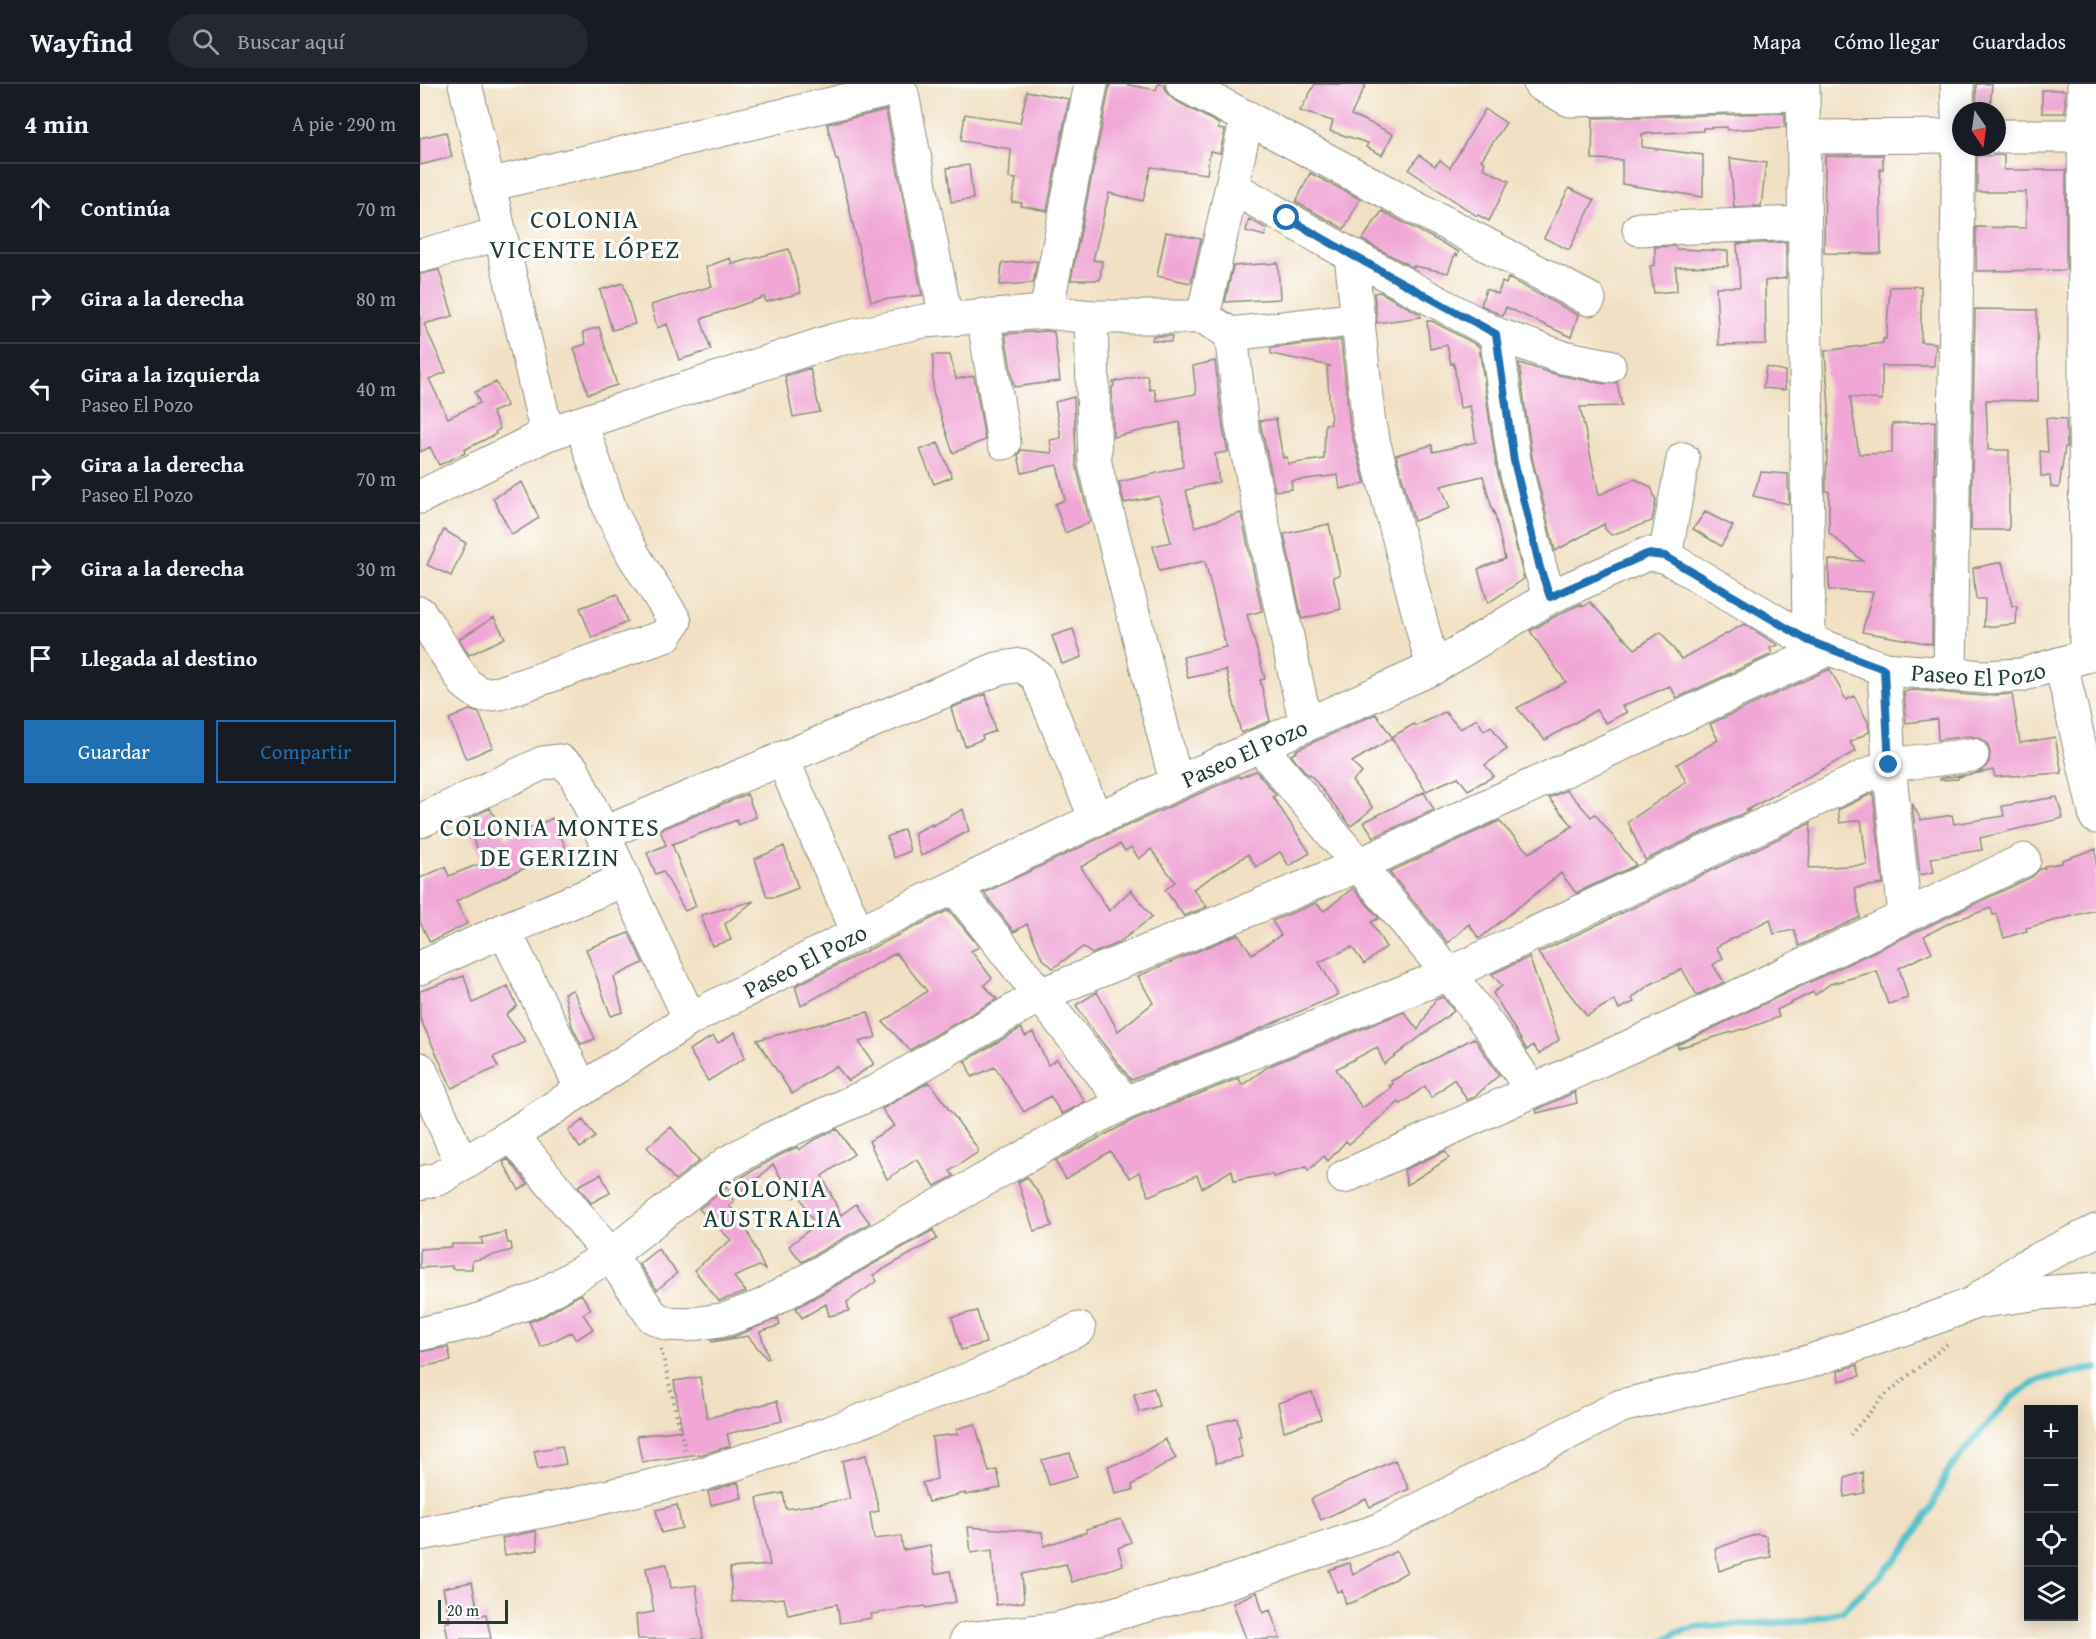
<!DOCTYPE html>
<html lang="es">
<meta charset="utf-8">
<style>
body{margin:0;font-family:"Gentium Book Plus",serif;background:#242831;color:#f1f3f6}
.controls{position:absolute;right:18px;bottom:18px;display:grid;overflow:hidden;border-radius:0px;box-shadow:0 3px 15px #0003}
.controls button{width:54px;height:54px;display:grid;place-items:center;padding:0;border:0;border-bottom:2px solid #363941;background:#171b24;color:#f1f3f6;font:30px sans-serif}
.compass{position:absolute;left:1532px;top:18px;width:54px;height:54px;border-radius:50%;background:#171b24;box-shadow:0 3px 15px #0003;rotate:167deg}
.scale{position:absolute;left:18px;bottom:15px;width:70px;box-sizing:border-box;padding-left:6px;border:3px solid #1f3d34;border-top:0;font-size:16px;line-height:21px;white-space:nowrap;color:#1f3d34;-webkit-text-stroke:4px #fff;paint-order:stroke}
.stop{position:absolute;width:18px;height:18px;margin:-14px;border:4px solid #1f6fb2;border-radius:50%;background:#fff}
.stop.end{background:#1f6fb2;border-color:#fff;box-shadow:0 2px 6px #0008}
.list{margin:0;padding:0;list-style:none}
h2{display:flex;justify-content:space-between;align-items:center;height:78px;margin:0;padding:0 24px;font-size:26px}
h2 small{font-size:20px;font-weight:400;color:#9ea1a6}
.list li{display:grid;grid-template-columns:39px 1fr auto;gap:18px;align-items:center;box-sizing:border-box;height:90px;padding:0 24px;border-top:2px solid #363941}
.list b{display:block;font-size:22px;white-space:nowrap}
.list p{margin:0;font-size:20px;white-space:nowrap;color:#9ea1a6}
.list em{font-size:20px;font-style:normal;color:#9ea1a6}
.actions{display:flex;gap:12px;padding:18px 24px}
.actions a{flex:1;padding:14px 0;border:2px solid #1f6fb2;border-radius:0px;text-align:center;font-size:21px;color:#1f6fb2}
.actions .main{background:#1f6fb2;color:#fff}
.icon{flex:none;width:33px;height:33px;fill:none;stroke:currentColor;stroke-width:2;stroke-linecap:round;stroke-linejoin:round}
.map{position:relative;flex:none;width:1676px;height:1555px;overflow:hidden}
header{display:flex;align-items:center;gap:36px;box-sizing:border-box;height:84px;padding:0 30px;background:#171b24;border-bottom:2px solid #363941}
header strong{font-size:28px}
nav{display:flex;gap:33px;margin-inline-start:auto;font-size:21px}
.search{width:420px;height:54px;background:#242831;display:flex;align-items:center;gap:15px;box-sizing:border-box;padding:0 21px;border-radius:33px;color:#9ea1a6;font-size:22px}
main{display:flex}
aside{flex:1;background:#171b24}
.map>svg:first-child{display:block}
</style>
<header>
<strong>Wayfind</strong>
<div class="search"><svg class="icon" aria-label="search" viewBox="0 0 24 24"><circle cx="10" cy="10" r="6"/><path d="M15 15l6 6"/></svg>Buscar aquí</div>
<nav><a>Mapa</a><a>Cómo llegar</a><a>Guardados</a></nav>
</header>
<main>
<aside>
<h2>4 min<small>A pie · 290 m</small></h2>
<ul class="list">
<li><svg class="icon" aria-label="ahead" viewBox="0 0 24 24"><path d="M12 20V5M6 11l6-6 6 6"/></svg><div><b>Continúa</b></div><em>70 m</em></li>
<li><svg class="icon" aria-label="right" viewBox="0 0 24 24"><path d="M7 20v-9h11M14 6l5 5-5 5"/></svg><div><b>Gira a la derecha</b></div><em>80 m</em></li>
<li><svg class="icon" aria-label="left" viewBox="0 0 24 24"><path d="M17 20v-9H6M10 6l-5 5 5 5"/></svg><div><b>Gira a la izquierda</b><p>Paseo El Pozo</p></div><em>40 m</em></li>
<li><svg class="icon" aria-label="right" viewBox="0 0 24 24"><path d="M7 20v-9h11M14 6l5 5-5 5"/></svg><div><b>Gira a la derecha</b><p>Paseo El Pozo</p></div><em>70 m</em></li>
<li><svg class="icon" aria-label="right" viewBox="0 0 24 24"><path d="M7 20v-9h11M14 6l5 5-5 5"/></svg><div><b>Gira a la derecha</b></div><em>30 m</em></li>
<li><svg class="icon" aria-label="arrive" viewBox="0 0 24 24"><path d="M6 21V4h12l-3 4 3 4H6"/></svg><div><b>Llegada al destino</b></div></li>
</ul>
<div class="actions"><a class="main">Guardar</a><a>Compartir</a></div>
</aside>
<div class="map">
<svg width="1676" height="1555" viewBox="0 0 1676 1555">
<rect width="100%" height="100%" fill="#fff"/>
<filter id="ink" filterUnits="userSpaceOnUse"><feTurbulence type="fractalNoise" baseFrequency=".0167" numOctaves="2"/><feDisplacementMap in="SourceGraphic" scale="12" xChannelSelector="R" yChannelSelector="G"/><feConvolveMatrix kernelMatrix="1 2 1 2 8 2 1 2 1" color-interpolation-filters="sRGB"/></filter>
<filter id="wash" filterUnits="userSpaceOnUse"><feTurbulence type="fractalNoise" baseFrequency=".008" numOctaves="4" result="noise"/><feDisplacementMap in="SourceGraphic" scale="24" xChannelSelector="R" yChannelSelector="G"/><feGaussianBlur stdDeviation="1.35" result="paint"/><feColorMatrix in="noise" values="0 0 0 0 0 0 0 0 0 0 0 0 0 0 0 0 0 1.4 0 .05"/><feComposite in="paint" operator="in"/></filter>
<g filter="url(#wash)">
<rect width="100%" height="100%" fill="#f1e0c3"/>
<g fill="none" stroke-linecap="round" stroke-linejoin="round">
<!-- stream -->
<path stroke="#53c1c9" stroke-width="7" d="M1246,1555L1256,1549L1278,1543L1386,1537L1422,1527L1461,1491L1488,1461L1512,1423L1527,1389L1554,1355L1592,1313L1621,1295L1676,1284"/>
</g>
<g id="blocks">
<!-- building -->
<path fill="#f0a7d5" d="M690,0H704L736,6L738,0H744L747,9L754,16L799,40L798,45L805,46L800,69L790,67L787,90L731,83L723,117L689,109L673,176L682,177L680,196H651Z
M895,0H946L931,31L944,36L973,50L962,71L946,63L948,59L910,47L913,37L880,27Z
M1556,0H1572L1570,27H1557Z
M1622,6H1645V29H1622Z
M607,7L649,15L627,127L601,122L602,119L592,118L596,95L589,94L591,65L541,57L545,30L600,39Z
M1065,25L1086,39L1061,76L1065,79L1063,84L1089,97L1069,137L1058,131L1057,132L989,86L999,71L1015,82L1020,76L1030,84Z
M466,26L502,211L451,217L418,76H416L407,40Z
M1365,29V43L1307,46V43L1283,44V47L1222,50V63L1283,71V113L1202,100V76L1172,75L1173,34Z
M26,48L32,73L0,81V54Z
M1463,71V85H1460L1461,170L1404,169L1405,72Z
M1584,71V86H1646V186L1556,187V143L1606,144V108H1557V72Z
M1310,74L1346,79L1341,122L1314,123Z
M549,81L553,115L531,118L527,84Z
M890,89L940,115L924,145L876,118Z
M1149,104L1174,116L1149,166L1124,154Z
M962,127L1039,168L1037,172L1035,170L1028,189L994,182V184L942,156Z
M829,135L847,145L845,152L826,147Z
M746,148L781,155L771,199L737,192Z
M1366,158V194L1345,197L1346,260L1299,261L1296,203H1320L1317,160Z
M1255,162L1256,165L1308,167V182L1256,183L1257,207L1234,209L1230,182L1235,181V163Z
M369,165L381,209L346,218L344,213L281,235L291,266L259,276L247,240L237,244L231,221L292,202L286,183L310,174L312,180Z
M617,177L613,199L580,201L582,179Z
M858,179L860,215L805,218L813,182Z
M19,186L33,232L4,240L26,288L9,295L28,334L60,319L55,308L76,298L87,322L72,328L80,345L75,348L76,350L44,366L45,369L19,381L10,363L0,368V190Z
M1088,194L1158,231L1151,253L1086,223L1083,232L1061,221L1066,205L1078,210L1082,198L1086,200Z
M203,199L215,240L192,246L180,206Z
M1501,202V258L1516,259L1514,282H1462V316L1430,313L1439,370L1472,369V340L1515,337L1512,560L1442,548L1453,508L1409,506V476L1443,477L1409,449V408L1406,407V396L1409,324L1405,267L1463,259V255H1466L1470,203Z
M960,208L1000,230L1001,233L957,239L954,209Z
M1555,225L1617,226L1618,317L1566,316L1568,366H1589V446H1551Z
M1007,237H1012L1059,262L1076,381L1104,495L1068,519L1058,485L1085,475L1074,427L1073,428L1063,392L1021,402L1030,424L994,437L976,371L1012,361L1013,368L1056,358L1050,322L1040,324L1034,279L1031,280L1027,261L1010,265Z
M179,243L197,301L168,310L154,264L166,260L163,248Z
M626,247L634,248L640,297L594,303L585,250Z
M733,252H752L751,258L732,256Z
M921,256L930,343L945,399L920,405L918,391L871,397L872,405L855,407L840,337L856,335L863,374L867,373L868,380L904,375L905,340H911L907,283L911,282L851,270V264Z
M513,271H530L536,295L554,292L565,356L533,369L513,308Z
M795,277L803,345L808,368L795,370L799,398L766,406L775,443L821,429L842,527L827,531L845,595L840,596L850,637L821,649L806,586L768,594L763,573L806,563L785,477L739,487L733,462L751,458L739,412L704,419L699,398L763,383L760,338L693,353L692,303L694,302L693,298L727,291L730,306L734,305L737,317L776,310L773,282Z
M1099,279L1138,291L1185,300L1197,298L1202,322L1160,323L1179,411L1215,395L1231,403L1236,416L1232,437L1191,451L1185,445L1184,440L1135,467L1112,373Z
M1346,283L1365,287V306L1343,304Z
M390,284L400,328L373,333L365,292Z
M654,313L656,381L670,438L645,449L635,420L645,416L637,381L602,389L598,371L601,366L632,369L630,356L641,354L635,318Z
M1626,334L1646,335L1647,363H1645L1639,404L1631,403L1630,392H1621L1620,367L1628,368Z
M518,359L532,393L514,400L500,366Z
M1341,388L1368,390L1369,420L1333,412Z
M102,398L119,434L92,451L73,414Z
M1285,428L1313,442L1301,462L1273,445Z
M909,440L920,491L913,493L921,525L882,535L864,450Z
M24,446L46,459L31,492L7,481Z
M1582,478L1592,522H1597L1596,540L1564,543L1565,515H1556L1553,484Z
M197,510L207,538L172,554L160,524Z
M1170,518L1215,565L1241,548L1261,575L1324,540L1358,561L1350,564L1352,570L1257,614L1250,602L1202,622L1207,628L1186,639L1176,626L1125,656L1097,624L1146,598L1110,547L1139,530L1161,520L1163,523Z
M74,533L85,554L49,571L39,555Z
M653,545L662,573L642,580L632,552Z
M1410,585L1426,616L1434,612L1448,638L1449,648L1430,658L1436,667L1325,727L1330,726L1225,776L1208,738L1266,698L1257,680L1298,656L1290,640Z
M1495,606L1563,612L1592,610L1600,659L1635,653L1642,689L1575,693L1573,686L1538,693V695L1520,696V694L1554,690L1563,686L1569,678L1570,668L1567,659L1559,654L1550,652L1518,656L1517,635L1486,639L1484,607Z
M566,610L575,647L562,652L563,655L545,662L540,647H538L531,624Z
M49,626L59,629L73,663L46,675L29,635Z
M1025,628L1040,645L1057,635L1064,647L1071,642L1087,665L1065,681L1074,692L1048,706L1038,693L1006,707L972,654L932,678L942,689L932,697L953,724L931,742L890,690L888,691L871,671L877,668L876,666L956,630L972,653L994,640L996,642Z
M836,687L856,711L853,713L890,769L869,782L860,768L836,783L828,770L773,805L787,823L764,832L745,806L755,798L731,765L719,775L711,763L705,767L700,760L661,783L689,827L711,806L732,833L698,859L672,870L663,863L633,884L622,874L607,840L594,848L564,809L684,752L819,692L820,694Z
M1147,706L1171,733L1175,730L1216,781L1156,809L1141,789L1059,855L1049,840L1028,859L969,788L1079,737L1109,769L1153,742L1129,714Z
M1004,708L1014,726L954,753L944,738Z
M1453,709L1463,800L1435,804L1440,833L1379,862L1374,846L1354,850L1350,835L1296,863L1303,874L1293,881L1304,898L1277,911L1262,885L1229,901L1212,914L1214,918L1199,925L1194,916L1167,932L1118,869L1391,739L1389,784L1447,781L1441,736L1420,739L1418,726Z
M327,710L336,733L318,741L317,736L252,760L276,822L265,827L243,787L236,790L227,769L246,761L240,746Z
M1637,713L1643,734L1560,754L1562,766L1511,774L1514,788L1500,791L1492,719L1501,736L1532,731L1534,740L1584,732L1582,722Z
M70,724L86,755L133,734L147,767L96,788L36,817L47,840L10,858L0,838V794L25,783L29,792L64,778L44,737Z
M543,725L549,747L501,772L494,749L512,740V742Z
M484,745L490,767L474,774L467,753Z
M364,762L378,804L355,813H347L335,775Z
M1676,765V826L1606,844L1607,847L1584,854L1576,830L1573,831L1571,824L1531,838L1504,852L1512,868L1479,884L1488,914L1468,920L1457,887L1410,900L1395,911L1393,908L1357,926L1359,933L1323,946L1322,945L1258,964L1257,961L1612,793L1620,785L1625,784L1624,782L1642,779V776Z
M933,804L959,834L951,838L966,863L944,880L932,863L899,878L918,911L823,952L711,996L668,940L656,921L677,908L698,947L733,919L718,892L818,850L832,870L861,851L852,837L896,819L904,827Z
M334,817L305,840L311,856L292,862L281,831Z
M529,826L559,863L551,867L572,894L564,901L577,915L490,966L463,938L507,907L476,869L381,922L375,902Z
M209,849L223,879L194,893L203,928L191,932L166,865Z
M1109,873L1139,956L1119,970L1113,961L1107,966L1073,909L1082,902L1072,890Z
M44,892L53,919L88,902L97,922L86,931L106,958L73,973L78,983L32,1004L0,934V907Z
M153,906L175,955L161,960L152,942L144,909Z
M1023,913L1034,927L964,980L957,963L916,985L942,1024L971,1004L969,1002L973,1000L971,997L1054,954L1079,991L1054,1013L1047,1016L1034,995L1011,1014L1005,1002L981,1020L979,1018L929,1060L926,1057L908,1077L904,1072L888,1087L886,1083L854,1093L851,1090L814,1097L812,1086L782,1104L777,1091L729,1112L719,1088L710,1094L690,1067L646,1095L635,1077L713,1036L819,994L822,1001L849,982L984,928L998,946L1015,916Z
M448,928L456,953L439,958L454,980L428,997L416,982L372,1010L337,956Z
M601,944L605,952L613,948L628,981L637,975L665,1018L642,1030L630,1012L604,1028L575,983L552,993L545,977L544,978Z
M315,948L325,974L288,997L269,966L293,952L298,959Z
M509,998L558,1065V1068L530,1087L534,1092L515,1102L497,1075L467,1095L449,1057L474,1042L462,1025Z
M1155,1008L1157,1019L1117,1029L1116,1026Z
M163,1036L175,1053L160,1064L148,1047Z
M251,1043L279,1077L255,1096L227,1063Z
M417,1045L434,1070L402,1092L421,1131L436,1120L450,1139L382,1178L369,1162L395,1141L379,1111L373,1114L353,1080L324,1108L315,1097L358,1072L377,1063L379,1066L392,1057Z
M1025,1067L1029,1074L987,1101L984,1086Z
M88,1075L108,1100L99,1106L83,1078Z
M181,1090L190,1109L171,1119L158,1102Z
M607,1093L625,1118L632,1142L614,1147L598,1098Z
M307,1103L314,1118L309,1122L321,1133L345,1186L339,1182L314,1193L326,1208L299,1217L274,1186L311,1156L279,1125Z
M513,1146L517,1155L453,1191L457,1197L427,1218L429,1227L409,1232L406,1220L382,1234L376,1224Z
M85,1148L88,1159H91L92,1166L52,1177V1185H32V1182L0,1184V1165L32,1163V1160H63L61,1154Z
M238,1165L257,1189L237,1206L219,1180Z
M161,1210L171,1225L163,1230L173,1245L156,1256L151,1248L121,1263L109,1238L124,1232Z
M557,1227L566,1259L541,1266L532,1233Z
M358,1234L360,1241L340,1248L349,1274L347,1275L328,1252L292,1258L291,1256L313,1253Z
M28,1263L31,1277L0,1283V1268Z
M1437,1281L1440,1292L1419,1297L1418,1287Z
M280,1293L287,1334L357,1317L362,1337L307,1350L310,1362L280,1371L279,1370L222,1378L217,1352L262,1346L254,1297Z
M734,1304L739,1322L719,1328L714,1310Z
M892,1308L901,1335L864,1347L858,1319Z
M817,1334L821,1353H818L822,1373L796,1379L787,1341Z
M555,1340L569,1388L577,1386L581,1404L545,1411V1409L508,1418L502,1399L517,1395L512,1353L538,1350L536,1345Z
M745,1355L756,1374L712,1401L713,1406L695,1410L688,1382L710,1376Z
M142,1362L146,1380L118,1385L114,1367Z
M650,1369L657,1393L629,1401L622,1376Z
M446,1371L459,1427L450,1429L454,1455L481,1452L483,1466L510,1461L515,1490L530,1487L536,1518L506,1524L505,1522L451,1530L452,1534L420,1539L417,1520L368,1531L364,1514L312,1518L310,1484L350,1481L337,1414L363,1409L366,1425L430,1415L422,1377Z
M975,1376L989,1405L950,1423L946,1415L901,1436L891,1415Z
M1443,1388L1444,1409L1424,1413L1425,1394Z
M318,1398L322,1414L291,1421L288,1408Z
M257,1421L262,1444L241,1449L236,1426Z
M701,1435L711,1458L698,1464L703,1481L652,1498L646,1480L602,1490L604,1518L576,1521L572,1466L551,1469L548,1443L622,1448L624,1462L667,1448L666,1445Z
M116,1447L118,1466L85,1471L82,1454Z
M1337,1450L1346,1452L1351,1473L1326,1478L1299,1487L1295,1465Z
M976,1467L987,1488L936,1517L926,1520L922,1506L917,1508L909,1486L929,1479L933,1491Z
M247,1480L251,1504L276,1501L283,1555H218L216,1531L234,1528L226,1484Z
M52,1498L59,1532L66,1530L71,1555H28L25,1539L30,1537L23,1504Z
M837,1508L843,1529L850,1526L860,1555H826L813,1519Z"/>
</g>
</g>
<g filter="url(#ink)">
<use href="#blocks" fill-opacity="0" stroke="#888e7c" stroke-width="1.5"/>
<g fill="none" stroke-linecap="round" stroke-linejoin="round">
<!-- minor casing -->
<g stroke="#888e7c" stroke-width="35">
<g id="minor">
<path d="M45,0L127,350"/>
<path d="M477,0L482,10L526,235"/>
<path d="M763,0L1169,215"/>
<path d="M1120,0L1150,16L1383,10"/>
<path d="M1383,0L1389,557"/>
<path d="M1664,0L1666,572"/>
<path d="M1577,52H1676"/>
<path d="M1384,53L1541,52"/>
<path d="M68,101L479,4"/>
<path d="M812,103L931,171L1076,250L1142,273L1189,282"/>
<path d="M1219,145L1384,139"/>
<path d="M931,171L949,341L1013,584"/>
<path d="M0,172L79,150"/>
<path d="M626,228L671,0"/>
<path d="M563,231L584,359"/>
<path d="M671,233L675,380L756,698"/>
<path d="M783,233L827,33"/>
<path d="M811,250L822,343L886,641"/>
<path d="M1076,250L1094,377L1120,484L1130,513"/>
<path d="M0,413L127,350L415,256L504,237L626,228L671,233H783L811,250L939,235"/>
<path d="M1245,472L1263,375"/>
<path d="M0,529L45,599L61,611L80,609L245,552L255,537L214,472L191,428L161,339"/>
<path d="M1641,580L1676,733"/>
<path d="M1464,585L1469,681L1485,832"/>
<path d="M1530,591L1539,52L1537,0"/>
<path d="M839,661L1029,890L1071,945L1112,1007"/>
<path d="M362,674L438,849"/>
<path d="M0,737L123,679L140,677L153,686L270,935"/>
<path d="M182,750L577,585L601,581L617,592L676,735"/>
<path d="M535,803L705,1019"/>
<path d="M84,846L162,1005"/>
<path d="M0,884L84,846L204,796"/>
<path d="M0,985L42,1081"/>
<path d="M92,1051L190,1171L233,1233L248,1240L266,1241L307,1235L342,1222L668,1037L705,1019L1029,890L1469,681L1552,671"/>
<path d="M924,1093L1257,941L1604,776"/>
<path id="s1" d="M0,1099L18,1095L92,1051L270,935L438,849L676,735L1013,584L1130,513L1227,470L1245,472L1389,557L1464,585L1564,593L1601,591L1676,569"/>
<path d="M1559,1215L1605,1182L1676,1147"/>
<path d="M0,1250L53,1238L115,1216L190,1171L307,1079L350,1055L459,1006L620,911L939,781L1408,565"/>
<path d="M0,1450L138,1424L283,1390L412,1348L560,1291L659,1245"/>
<path d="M547,1555L637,1545L791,1504L959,1446L1201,1322L1388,1278L1523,1231L1556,1218L1620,1209L1676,1205"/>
</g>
</g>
<!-- path -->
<path stroke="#888e7c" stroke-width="4" stroke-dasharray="1.5 4.5" stroke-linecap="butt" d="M241,1265L265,1366
M1430,1351L1464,1312L1527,1260"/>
<!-- minor -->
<use href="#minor" stroke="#fff" stroke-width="33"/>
</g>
</g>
<g fill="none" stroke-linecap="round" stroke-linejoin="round" filter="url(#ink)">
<!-- route -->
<path stroke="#1f6fb2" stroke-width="8" d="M867,134L932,171L1076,250L1094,377L1120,484L1130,513L1227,470L1245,472L1389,557L1464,585L1469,681"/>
</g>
<g text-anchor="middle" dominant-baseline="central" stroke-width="6" stroke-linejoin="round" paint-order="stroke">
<!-- street labels -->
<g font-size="24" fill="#1f3d34" stroke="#fff">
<text stroke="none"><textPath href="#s1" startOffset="1742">Paseo El Pozo</textPath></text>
<text stroke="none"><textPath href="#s1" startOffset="932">Paseo El Pozo</textPath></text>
<text stroke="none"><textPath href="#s1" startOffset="446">Paseo El Pozo</textPath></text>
</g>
<!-- neighbourhood labels -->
<g font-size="26" letter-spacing="1.5" fill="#1f3d34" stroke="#fff">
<text x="165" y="134">COLONIA<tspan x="165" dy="30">VICENTE LÓPEZ</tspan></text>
<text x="130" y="742">COLONIA MONTES<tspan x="130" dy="30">DE GERIZIN</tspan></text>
<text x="353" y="1103">COLONIA<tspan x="353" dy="30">AUSTRALIA</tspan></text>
</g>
</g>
</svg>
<div class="controls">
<button>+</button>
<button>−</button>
<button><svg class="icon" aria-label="locate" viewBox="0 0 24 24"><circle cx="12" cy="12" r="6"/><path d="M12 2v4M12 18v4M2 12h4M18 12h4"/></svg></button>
<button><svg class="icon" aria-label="layers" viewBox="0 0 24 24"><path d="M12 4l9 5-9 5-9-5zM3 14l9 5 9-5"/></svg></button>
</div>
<svg class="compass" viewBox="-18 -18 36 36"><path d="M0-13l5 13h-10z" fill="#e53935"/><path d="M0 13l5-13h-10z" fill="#9ea1a6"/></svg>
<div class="scale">20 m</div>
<div class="stop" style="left:867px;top:134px"></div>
<div class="stop end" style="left:1469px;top:681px"></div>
</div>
</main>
